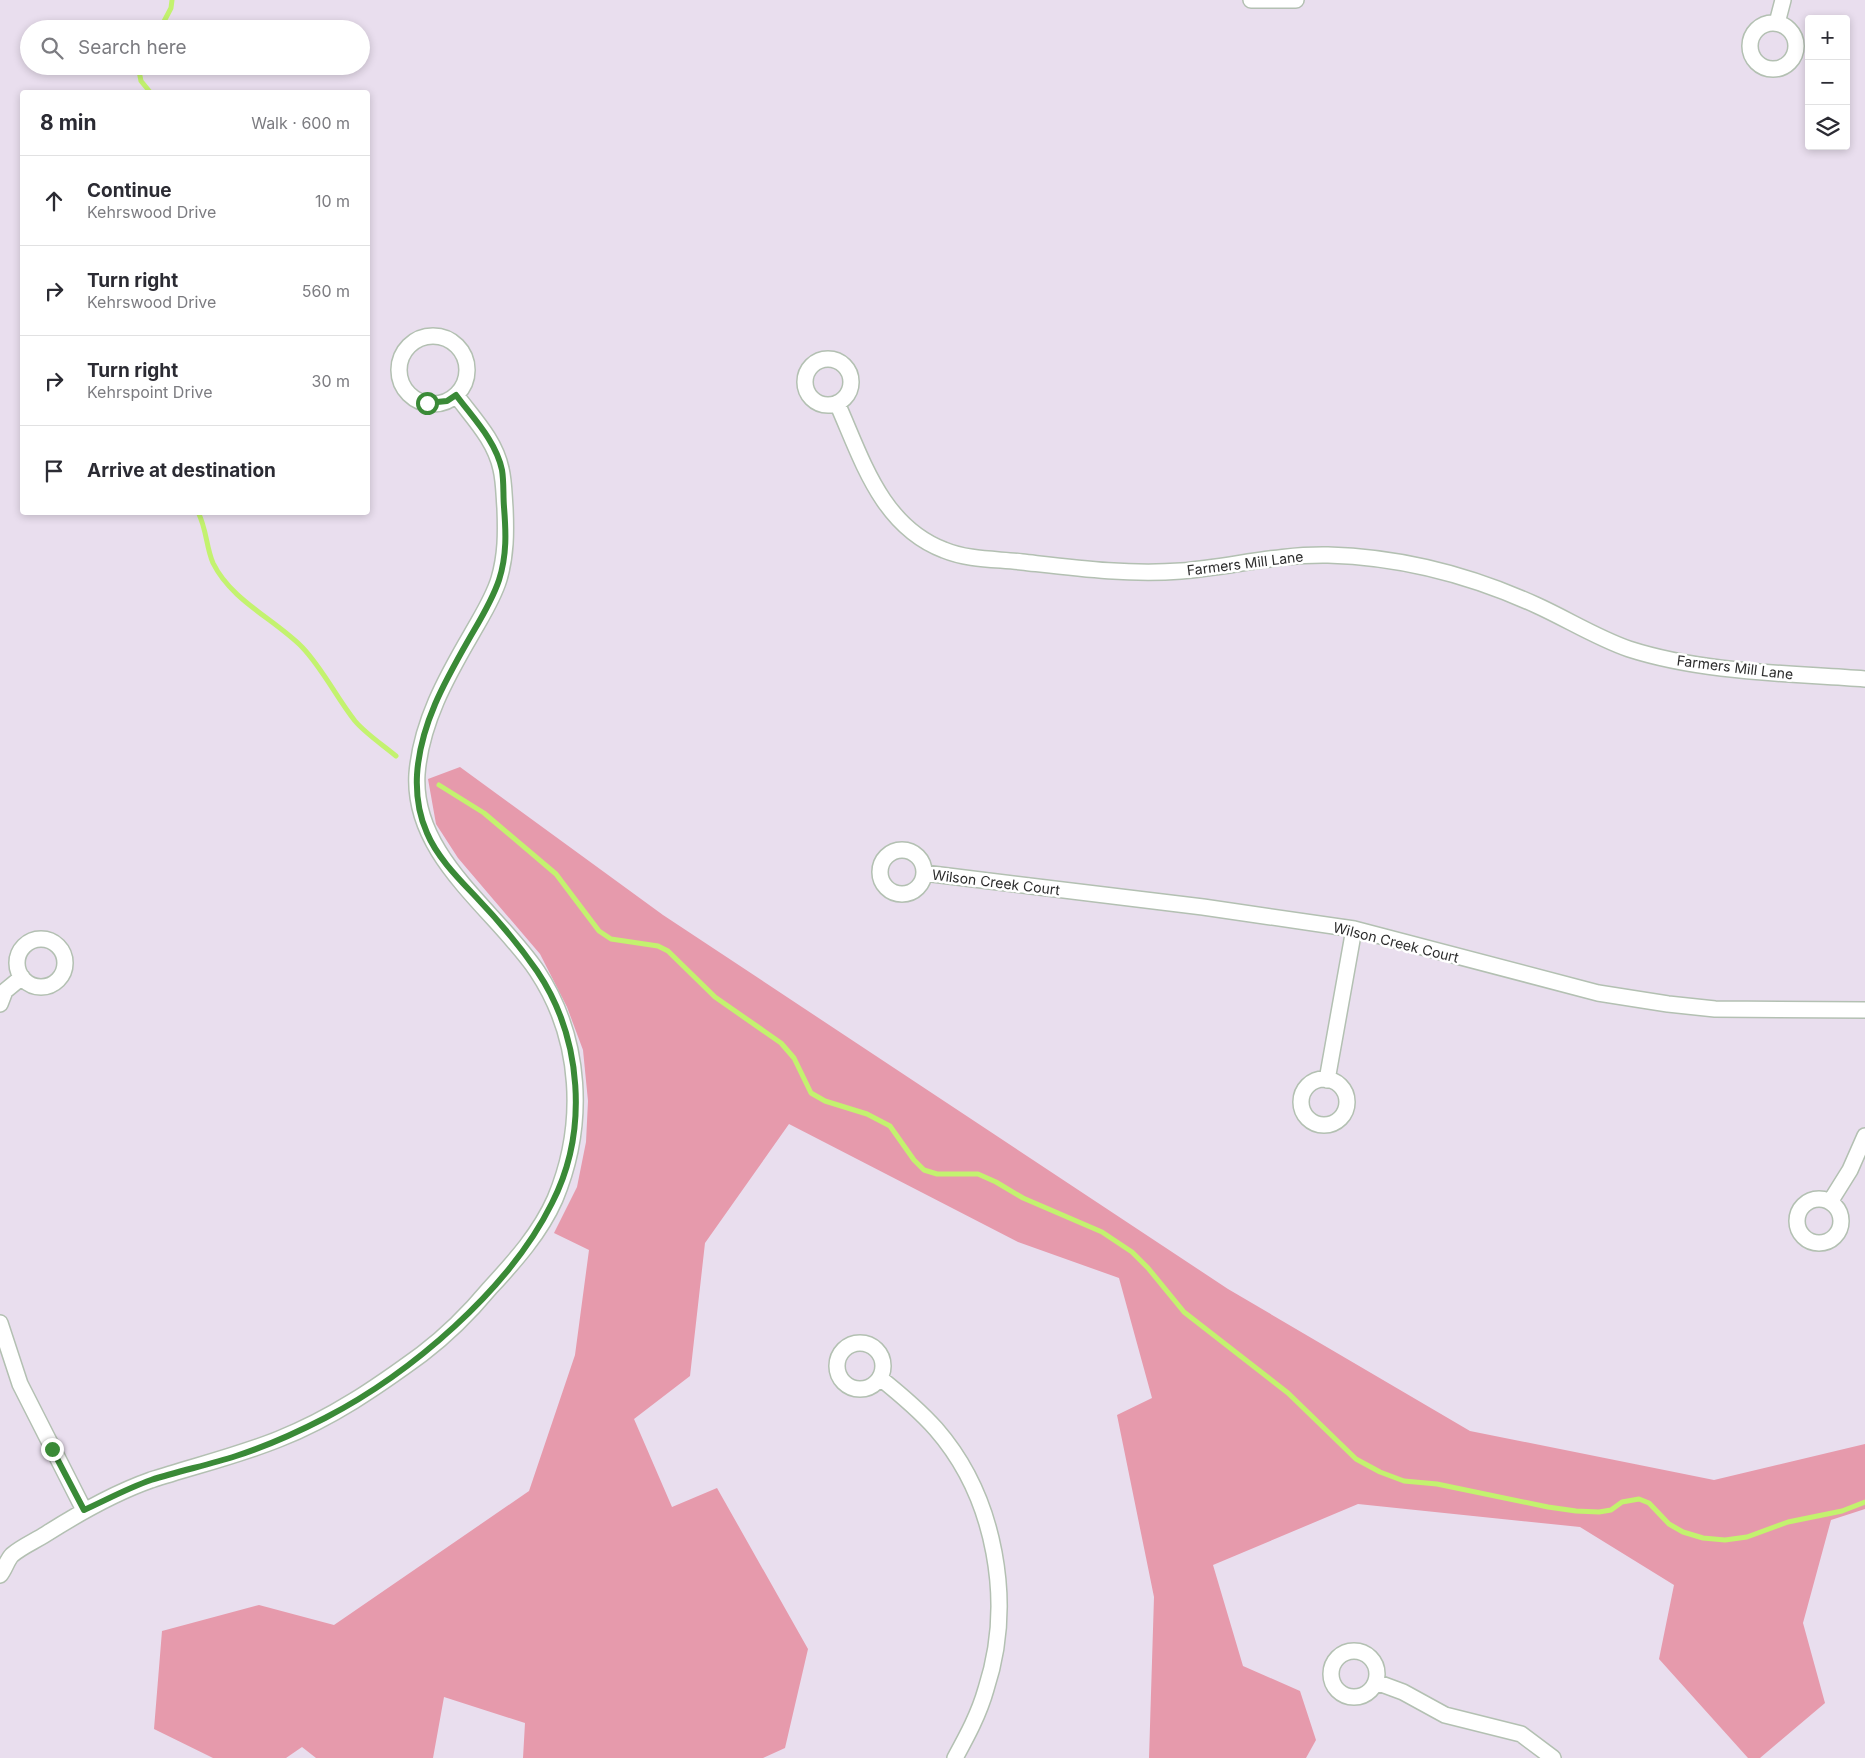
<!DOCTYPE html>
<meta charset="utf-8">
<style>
body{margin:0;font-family:Inter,sans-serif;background:#f2f2f3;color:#2b2b33}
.controls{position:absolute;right:15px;top:15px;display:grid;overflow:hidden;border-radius:5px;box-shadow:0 2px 8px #0003}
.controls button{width:45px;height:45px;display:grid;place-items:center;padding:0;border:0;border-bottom:1px solid #e1e1e2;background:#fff;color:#2b2b33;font:25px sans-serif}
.stop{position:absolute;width:15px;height:15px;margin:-11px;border:4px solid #3a8a37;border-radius:50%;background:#fff}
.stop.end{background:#3a8a37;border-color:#fff;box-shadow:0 1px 5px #0008}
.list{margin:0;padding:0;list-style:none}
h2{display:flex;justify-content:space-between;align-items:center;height:65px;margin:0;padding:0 20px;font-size:21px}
h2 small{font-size:16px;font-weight:400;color:#7c7c81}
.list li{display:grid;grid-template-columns:32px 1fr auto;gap:15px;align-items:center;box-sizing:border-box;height:90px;padding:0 20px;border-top:1px solid #e1e1e2}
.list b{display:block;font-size:19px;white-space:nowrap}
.list p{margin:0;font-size:16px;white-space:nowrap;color:#7c7c81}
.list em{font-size:16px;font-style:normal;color:#7c7c81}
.icon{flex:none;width:28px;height:28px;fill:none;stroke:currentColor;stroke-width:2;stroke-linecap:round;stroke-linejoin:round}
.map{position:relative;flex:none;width:1865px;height:1758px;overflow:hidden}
.search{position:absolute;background:#fff;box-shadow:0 2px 8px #0003;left:20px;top:20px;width:350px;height:55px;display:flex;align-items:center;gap:12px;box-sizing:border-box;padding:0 18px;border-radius:28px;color:#7c7c81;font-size:19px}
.panel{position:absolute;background:#fff;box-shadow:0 2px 8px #0003;left:20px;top:90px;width:350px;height:425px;border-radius:5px}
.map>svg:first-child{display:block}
</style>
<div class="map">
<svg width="1865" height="1758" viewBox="0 0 1865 1758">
<rect width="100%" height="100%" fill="#e9deee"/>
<!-- green -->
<path fill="#e69aac" d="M460,767L663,915L1228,1289L1470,1431L1714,1480L1865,1444V1509L1831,1520L1803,1623L1825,1703L1760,1758H1748L1659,1659L1674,1585L1580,1527L1358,1504L1213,1565L1243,1666L1300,1691L1316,1740L1306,1758H1149L1154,1597L1117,1415L1152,1398L1119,1278L1018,1242L789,1124L705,1243L690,1376L634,1419L672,1507L717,1488L808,1649L785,1748L763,1758H523L525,1723L444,1697L433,1758H316L302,1747L286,1758H213L154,1729L162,1631L259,1605L334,1625L529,1491L575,1355L589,1250L554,1233L577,1187L586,1142L588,1101L583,1050L567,1007L540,954L458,858L436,824L428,779Z"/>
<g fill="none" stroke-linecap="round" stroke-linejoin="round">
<!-- stream -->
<path stroke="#c3f26f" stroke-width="5" d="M160,29L171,8L172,0
M138,66L141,81L150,92
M198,512C207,530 206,547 213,563C231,600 274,619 302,647C323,669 336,697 355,721C366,734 383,745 396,756
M439,785L484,813L556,874L599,931L611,939L658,946L668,951L715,997L781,1043L794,1058L811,1093L825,1101L867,1114L890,1126L914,1160L924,1170L937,1174H978L996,1182L1023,1198L1102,1232L1132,1252L1148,1268L1184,1312L1288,1393L1356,1459L1380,1472L1404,1481L1437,1484L1548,1507L1576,1511L1599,1512L1611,1510L1622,1502L1639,1499L1649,1503L1669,1524L1683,1532L1703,1538L1725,1540L1747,1537L1788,1522L1842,1511L1865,1502"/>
<!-- street casing -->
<g stroke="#b3c0b2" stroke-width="18">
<path id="street" d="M1251,0H1296
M1750 46a23 23 0 1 1 46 0a23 23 0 1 1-46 0Z
M1777,23L1783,0
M399 370a34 34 0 1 1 68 0a34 34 0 1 1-68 0Z
M805 382a23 23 0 1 1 46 0a23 23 0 1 1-46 0Z
M837,403C862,459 881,526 944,550C968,560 997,559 1022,562C1075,568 1127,575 1181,571C1230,567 1278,554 1328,555C1401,557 1470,575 1536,605C1567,619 1597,638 1629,649C1704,673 1787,673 1865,679
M880 872a22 22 0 1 1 44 0a22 22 0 1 1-44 0Z
M924,873L1203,907L1354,929L1598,993L1668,1004L1715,1009L1865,1010
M17 963a24 24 0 1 1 48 0a24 24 0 1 1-48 0Z
M0,1004L5,991L22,977
M1301 1102a23 23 0 1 1 46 0a23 23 0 1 1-46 0Z
M1327,1080L1354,929
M1797 1221a22 22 0 1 1 44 0a22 22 0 1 1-44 0Z
M1830,1202L1850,1170L1865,1136
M0,1323L20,1384L84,1510
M837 1366a23 23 0 1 1 46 0a23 23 0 1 1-46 0Z
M880,1378C900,1394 919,1410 936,1429C996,1498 1014,1603 986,1689C979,1714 967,1736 955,1758
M0,1575C5,1569 7,1560 12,1555C21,1547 35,1541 46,1534C79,1513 114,1493 151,1480C194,1466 237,1456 279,1439C332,1418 377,1387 422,1354C447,1335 470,1312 490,1288C515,1261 540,1233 555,1199C586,1125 582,1039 537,971C495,909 412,856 417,774C421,723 446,678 471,635C481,617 493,599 499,579C506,555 506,533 505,508C504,496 504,481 501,469C495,440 473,418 456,395
M1331 1674a23 23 0 1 1 46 0a23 23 0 1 1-46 0Z
M1376,1682L1403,1692L1445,1715L1521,1734L1553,1758"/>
</g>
<!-- street -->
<use href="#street" stroke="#fff" stroke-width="15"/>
</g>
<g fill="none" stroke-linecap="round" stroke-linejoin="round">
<!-- route -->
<path stroke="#3a8a37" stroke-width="6" d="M52,1449L84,1510C106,1500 128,1488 151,1480C179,1471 208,1465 236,1456C267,1446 296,1433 325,1418C410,1374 509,1290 552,1203C589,1131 582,1038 537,971C519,945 498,920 476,897C458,878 437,857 427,833C419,815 416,795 417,775C420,725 445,681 469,639C480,620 492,601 499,580C507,555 506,532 504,507C503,495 504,482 502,470C496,441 473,418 456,395L447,401L427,403"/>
</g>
<g text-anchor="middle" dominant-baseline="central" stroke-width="5" stroke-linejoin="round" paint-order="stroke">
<!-- street labels -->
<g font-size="14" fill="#2c2c2c" stroke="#fff">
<text transform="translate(1245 563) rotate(-7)">Farmers Mill Lane</text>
<text transform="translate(1735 667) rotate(7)">Farmers Mill Lane</text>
<text transform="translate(996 882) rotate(7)">Wilson Creek Court</text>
<text transform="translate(1396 942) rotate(14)">Wilson Creek Court</text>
</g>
</g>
</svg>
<div class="controls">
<button>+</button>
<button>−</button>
<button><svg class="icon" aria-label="layers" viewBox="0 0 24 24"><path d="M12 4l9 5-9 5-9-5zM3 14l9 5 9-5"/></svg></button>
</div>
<div class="stop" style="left:427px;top:403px"></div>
<div class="stop end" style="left:52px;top:1449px"></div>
<div class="search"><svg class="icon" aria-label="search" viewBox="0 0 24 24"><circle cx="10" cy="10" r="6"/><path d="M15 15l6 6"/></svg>Search here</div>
<section class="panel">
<h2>8 min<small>Walk · 600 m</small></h2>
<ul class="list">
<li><svg class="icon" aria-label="ahead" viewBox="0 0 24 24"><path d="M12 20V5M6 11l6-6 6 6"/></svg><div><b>Continue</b><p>Kehrswood Drive</p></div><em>10 m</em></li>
<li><svg class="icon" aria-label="right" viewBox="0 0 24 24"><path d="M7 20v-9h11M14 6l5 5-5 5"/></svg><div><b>Turn right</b><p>Kehrswood Drive</p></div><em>560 m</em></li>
<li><svg class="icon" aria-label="right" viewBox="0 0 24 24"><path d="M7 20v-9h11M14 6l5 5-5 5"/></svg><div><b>Turn right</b><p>Kehrspoint Drive</p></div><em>30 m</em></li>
<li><svg class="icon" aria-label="arrive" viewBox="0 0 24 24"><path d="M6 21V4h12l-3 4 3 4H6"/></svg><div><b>Arrive at destination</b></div></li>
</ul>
</section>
</div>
